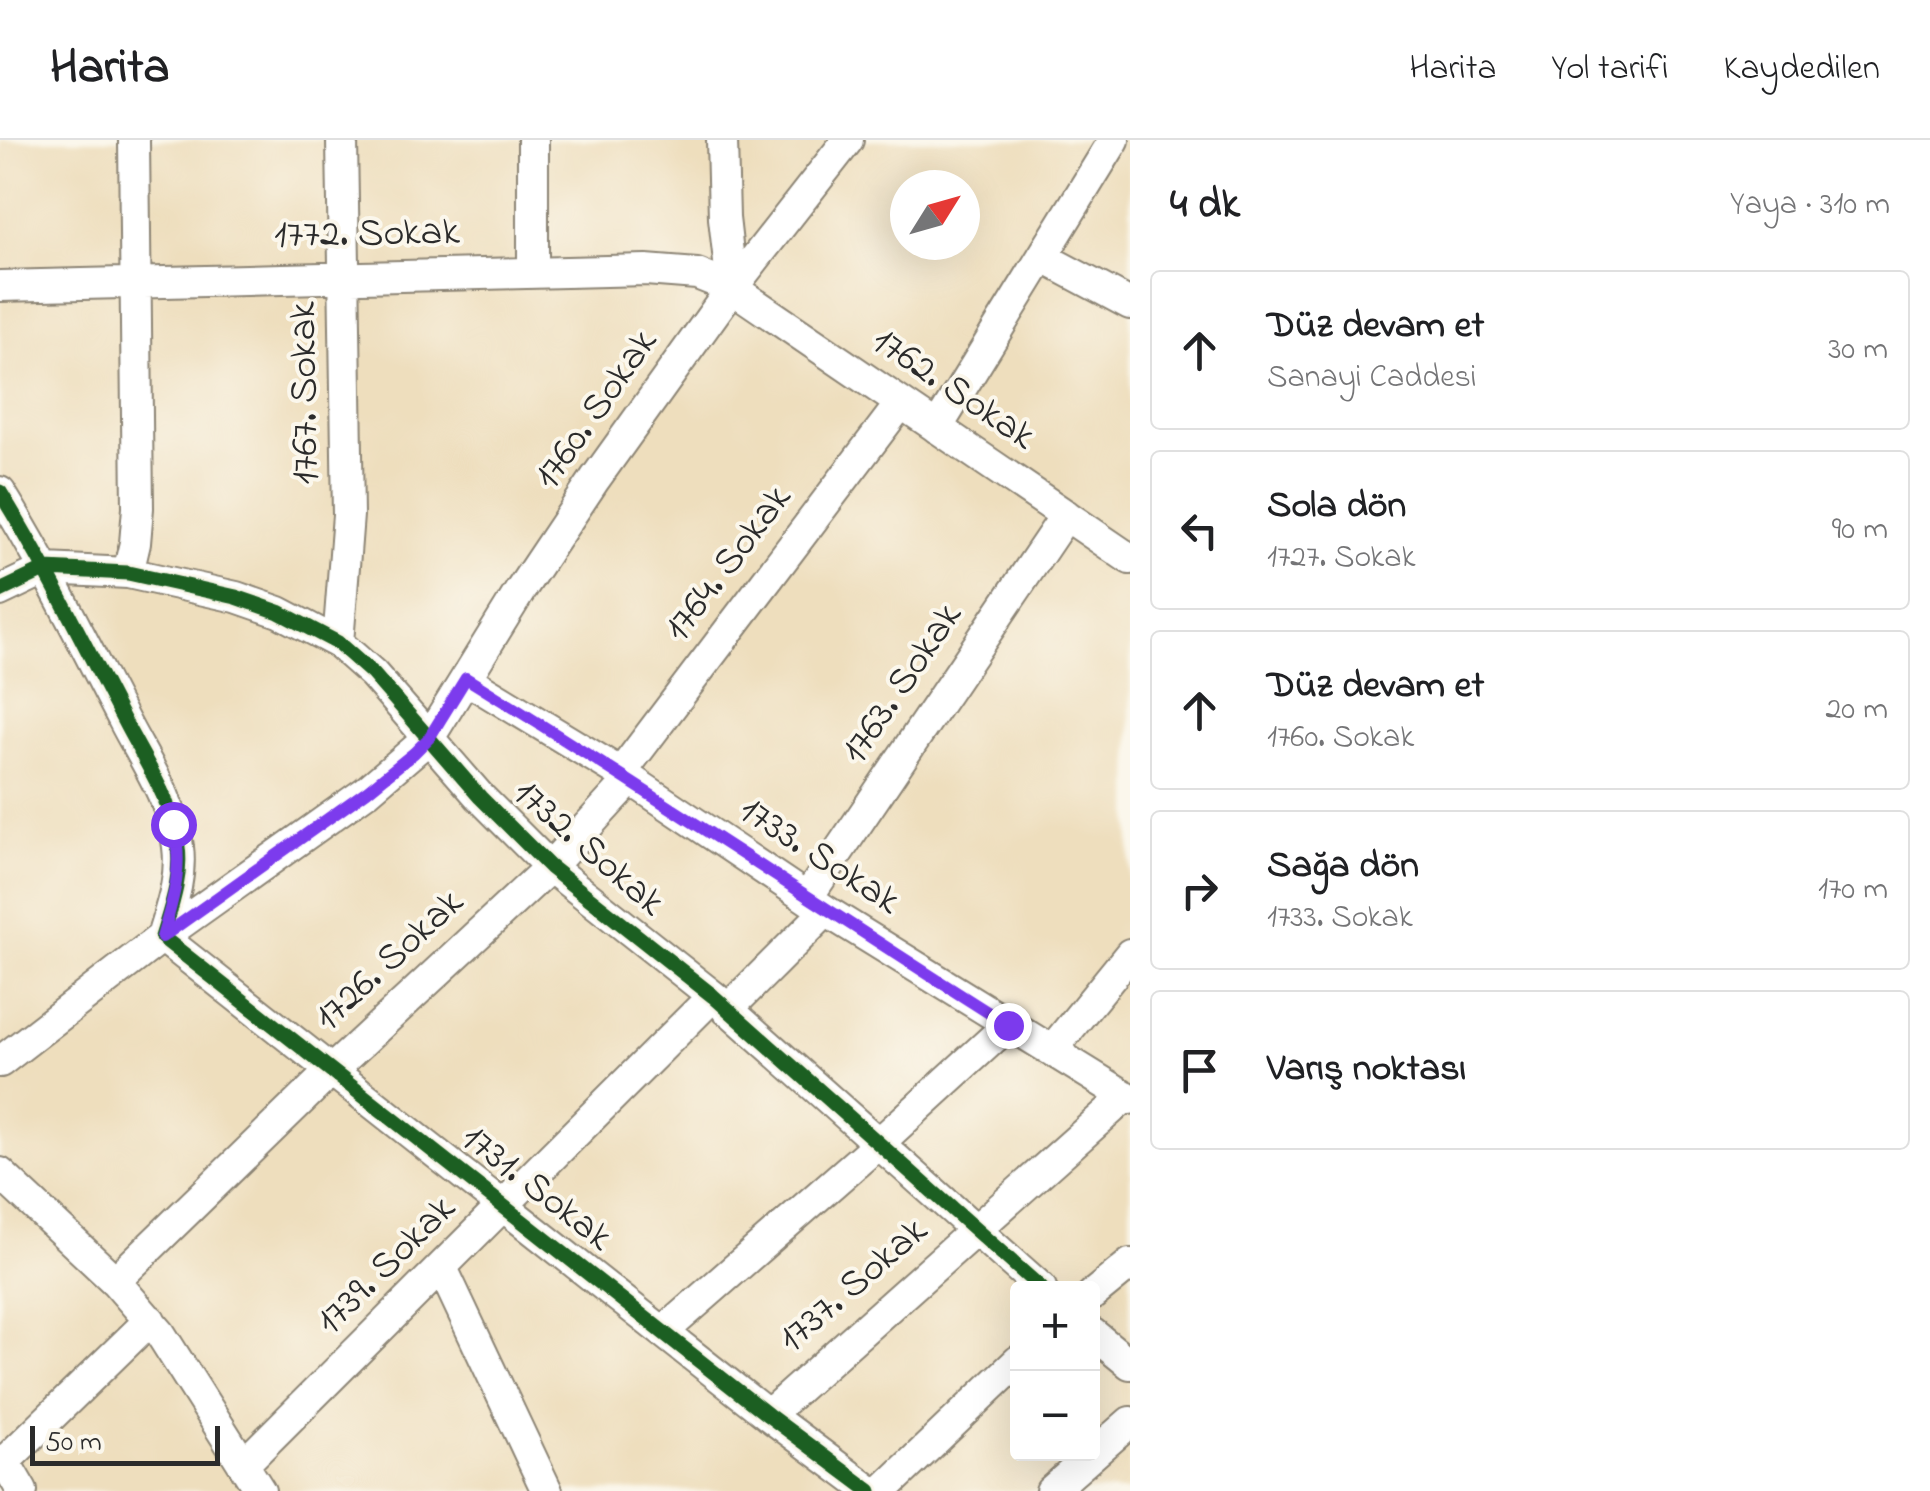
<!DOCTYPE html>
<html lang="tr">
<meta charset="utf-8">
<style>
body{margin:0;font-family:"Indie Flower",sans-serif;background:#f6f6f6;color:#202124}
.controls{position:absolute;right:30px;bottom:30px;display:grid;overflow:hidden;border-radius:10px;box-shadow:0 10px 40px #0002}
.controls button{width:90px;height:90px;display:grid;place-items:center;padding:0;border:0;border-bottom:2px solid #e0e0e0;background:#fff;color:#202124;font:50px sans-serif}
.compass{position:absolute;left:890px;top:30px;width:90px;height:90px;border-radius:50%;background:#fff;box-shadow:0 10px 40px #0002;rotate:53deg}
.scale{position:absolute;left:30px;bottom:25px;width:190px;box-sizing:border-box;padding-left:10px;border:5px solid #2b2b2b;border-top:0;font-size:28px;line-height:35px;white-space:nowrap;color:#2b2b2b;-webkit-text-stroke:8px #fbf7ec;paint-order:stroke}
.stop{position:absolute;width:30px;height:30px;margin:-22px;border:8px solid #7c3aed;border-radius:50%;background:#fff}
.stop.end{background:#7c3aed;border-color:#fff;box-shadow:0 2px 10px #0008}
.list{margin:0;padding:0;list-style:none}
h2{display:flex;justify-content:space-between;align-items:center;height:130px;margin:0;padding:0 40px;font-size:42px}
h2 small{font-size:32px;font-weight:400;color:#757577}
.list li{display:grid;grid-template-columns:65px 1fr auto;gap:30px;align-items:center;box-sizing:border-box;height:160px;margin:0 20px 20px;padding:0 20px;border:2px solid #e0e0e0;border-radius:10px}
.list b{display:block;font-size:38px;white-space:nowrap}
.list p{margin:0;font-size:32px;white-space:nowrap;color:#757577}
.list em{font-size:32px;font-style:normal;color:#757577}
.icon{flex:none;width:55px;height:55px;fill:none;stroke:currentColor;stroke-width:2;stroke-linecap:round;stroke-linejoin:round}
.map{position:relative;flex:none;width:1130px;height:1351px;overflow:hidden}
header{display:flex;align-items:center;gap:60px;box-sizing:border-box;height:140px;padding:0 50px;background:#fff;border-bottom:2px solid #e0e0e0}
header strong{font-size:48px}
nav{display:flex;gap:55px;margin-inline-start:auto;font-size:35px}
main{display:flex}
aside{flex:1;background:#fff}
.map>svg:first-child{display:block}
</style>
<header>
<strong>Harita</strong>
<nav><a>Harita</a><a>Yol tarifi</a><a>Kaydedilen</a></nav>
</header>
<main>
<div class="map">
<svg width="1130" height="1351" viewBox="0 0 1130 1351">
<rect width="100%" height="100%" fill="#fbf7ec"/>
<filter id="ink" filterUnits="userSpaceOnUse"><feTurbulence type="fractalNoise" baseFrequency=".01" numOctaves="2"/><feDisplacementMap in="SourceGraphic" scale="20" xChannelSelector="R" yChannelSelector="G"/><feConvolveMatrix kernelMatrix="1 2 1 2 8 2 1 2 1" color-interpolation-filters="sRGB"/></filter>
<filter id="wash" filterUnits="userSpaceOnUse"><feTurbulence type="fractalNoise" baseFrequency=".0048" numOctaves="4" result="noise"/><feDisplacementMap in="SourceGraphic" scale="40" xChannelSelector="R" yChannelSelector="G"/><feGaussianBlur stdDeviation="2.25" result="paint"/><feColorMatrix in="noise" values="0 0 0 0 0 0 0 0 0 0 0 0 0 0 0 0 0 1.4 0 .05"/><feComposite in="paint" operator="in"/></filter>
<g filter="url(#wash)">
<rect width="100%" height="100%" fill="#eedebd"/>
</g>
<g filter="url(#ink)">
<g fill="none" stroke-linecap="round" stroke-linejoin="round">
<!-- minor casing -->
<g stroke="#8c8474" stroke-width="34">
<path id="minor" d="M533,0V132
M722,0L724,78L732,148
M1042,117L1130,164
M0,146L646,130L697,134L732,148L1130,419
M937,288L1114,0
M0,352C46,426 84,504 124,581C144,620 174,663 178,707C182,738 171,767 162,797L768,1275L870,1351
M128,433L135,403L138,368L134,0
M0,451L46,429L128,433L236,457L279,472L338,503L373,534L480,657L550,727L713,856L1041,1148
M338,503L348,375L342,0
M466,539L621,633L826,771L1130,959
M621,633L901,263
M807,758L1066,375
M727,870L826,771
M1052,910L1130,814
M0,922L162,797L367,651L429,598L520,451L595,339L732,148L848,0
M0,1033L115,1141L160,1193L260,1351
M442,1128L547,1351
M115,1141L332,930L550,727L630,640
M1092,1155L1130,1124
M664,1191L879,1003L1008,885
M1092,1193L1130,1224
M768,1275L1126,956
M5,1322L22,1351
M244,1324L713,856
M0,1326L150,1180
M882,1351L1018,1221
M1051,1351L1130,1282"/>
</g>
<!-- minor -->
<use href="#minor" stroke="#fff" stroke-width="30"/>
<!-- cycleway casing -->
<g stroke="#fbf7ec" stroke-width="21">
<path id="cycleway" d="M0,352C46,426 84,504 124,581C144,620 174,663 178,707C182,738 171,767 162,797L768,1275L870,1351
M0,451L46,429L128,433L236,457L279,472L338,503L373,534L480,657L550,727L713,856L1041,1148"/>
</g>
<!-- cycleway -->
<use href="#cycleway" stroke="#1b5e20" stroke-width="15"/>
</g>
</g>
<g fill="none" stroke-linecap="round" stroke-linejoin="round" filter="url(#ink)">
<!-- route -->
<path stroke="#7c3aed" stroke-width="12" d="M173,684C184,724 174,758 162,797L367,651L414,613L429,598L466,538C649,651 827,771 1008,885"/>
</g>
<g text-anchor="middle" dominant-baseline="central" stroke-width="8" stroke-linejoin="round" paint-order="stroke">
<!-- street labels -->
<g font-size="40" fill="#2b2b2b" stroke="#fbf7ec">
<text transform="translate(367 95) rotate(-1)">1772. Sokak</text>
<text transform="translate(953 250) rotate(34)">1762. Sokak</text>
<text transform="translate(306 253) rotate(-91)">1767. Sokak</text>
<text transform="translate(597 270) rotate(-55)">1760. Sokak</text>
<text transform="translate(729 424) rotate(-53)">1764. Sokak</text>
<text transform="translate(903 544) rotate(-56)">1763. Sokak</text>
<text transform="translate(588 709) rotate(41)">1732. Sokak</text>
<text transform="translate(819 717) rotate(33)">1733. Sokak</text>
<text transform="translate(390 821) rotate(-43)">1726. Sokak</text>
<text transform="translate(536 1049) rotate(38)">1731. Sokak</text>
<text transform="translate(387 1126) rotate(-45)">1739. Sokak</text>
<text transform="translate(854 1146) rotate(-41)">1737. Sokak</text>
</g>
</g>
</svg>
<div class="controls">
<button>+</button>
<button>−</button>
</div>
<svg class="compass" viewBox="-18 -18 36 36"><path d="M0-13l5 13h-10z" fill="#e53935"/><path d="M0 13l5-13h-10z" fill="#757577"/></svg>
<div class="scale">50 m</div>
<div class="stop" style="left:173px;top:684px"></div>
<div class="stop end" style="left:1008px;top:885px"></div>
</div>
<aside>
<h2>4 dk<small>Yaya · 310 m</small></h2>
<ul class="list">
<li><svg class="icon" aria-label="ahead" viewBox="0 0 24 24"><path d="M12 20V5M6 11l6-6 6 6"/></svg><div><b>Düz devam et</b><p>Sanayi Caddesi</p></div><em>30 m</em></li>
<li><svg class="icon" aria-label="left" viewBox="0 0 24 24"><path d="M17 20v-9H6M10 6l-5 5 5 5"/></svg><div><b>Sola dön</b><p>1727. Sokak</p></div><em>90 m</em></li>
<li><svg class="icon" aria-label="ahead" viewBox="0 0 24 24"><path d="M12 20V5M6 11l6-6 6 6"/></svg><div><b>Düz devam et</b><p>1760. Sokak</p></div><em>20 m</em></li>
<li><svg class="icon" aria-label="right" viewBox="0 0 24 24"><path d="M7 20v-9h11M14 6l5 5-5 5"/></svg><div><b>Sağa dön</b><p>1733. Sokak</p></div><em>170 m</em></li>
<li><svg class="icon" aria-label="arrive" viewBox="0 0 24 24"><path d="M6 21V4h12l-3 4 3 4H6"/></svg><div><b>Varış noktası</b></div></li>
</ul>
</aside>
</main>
